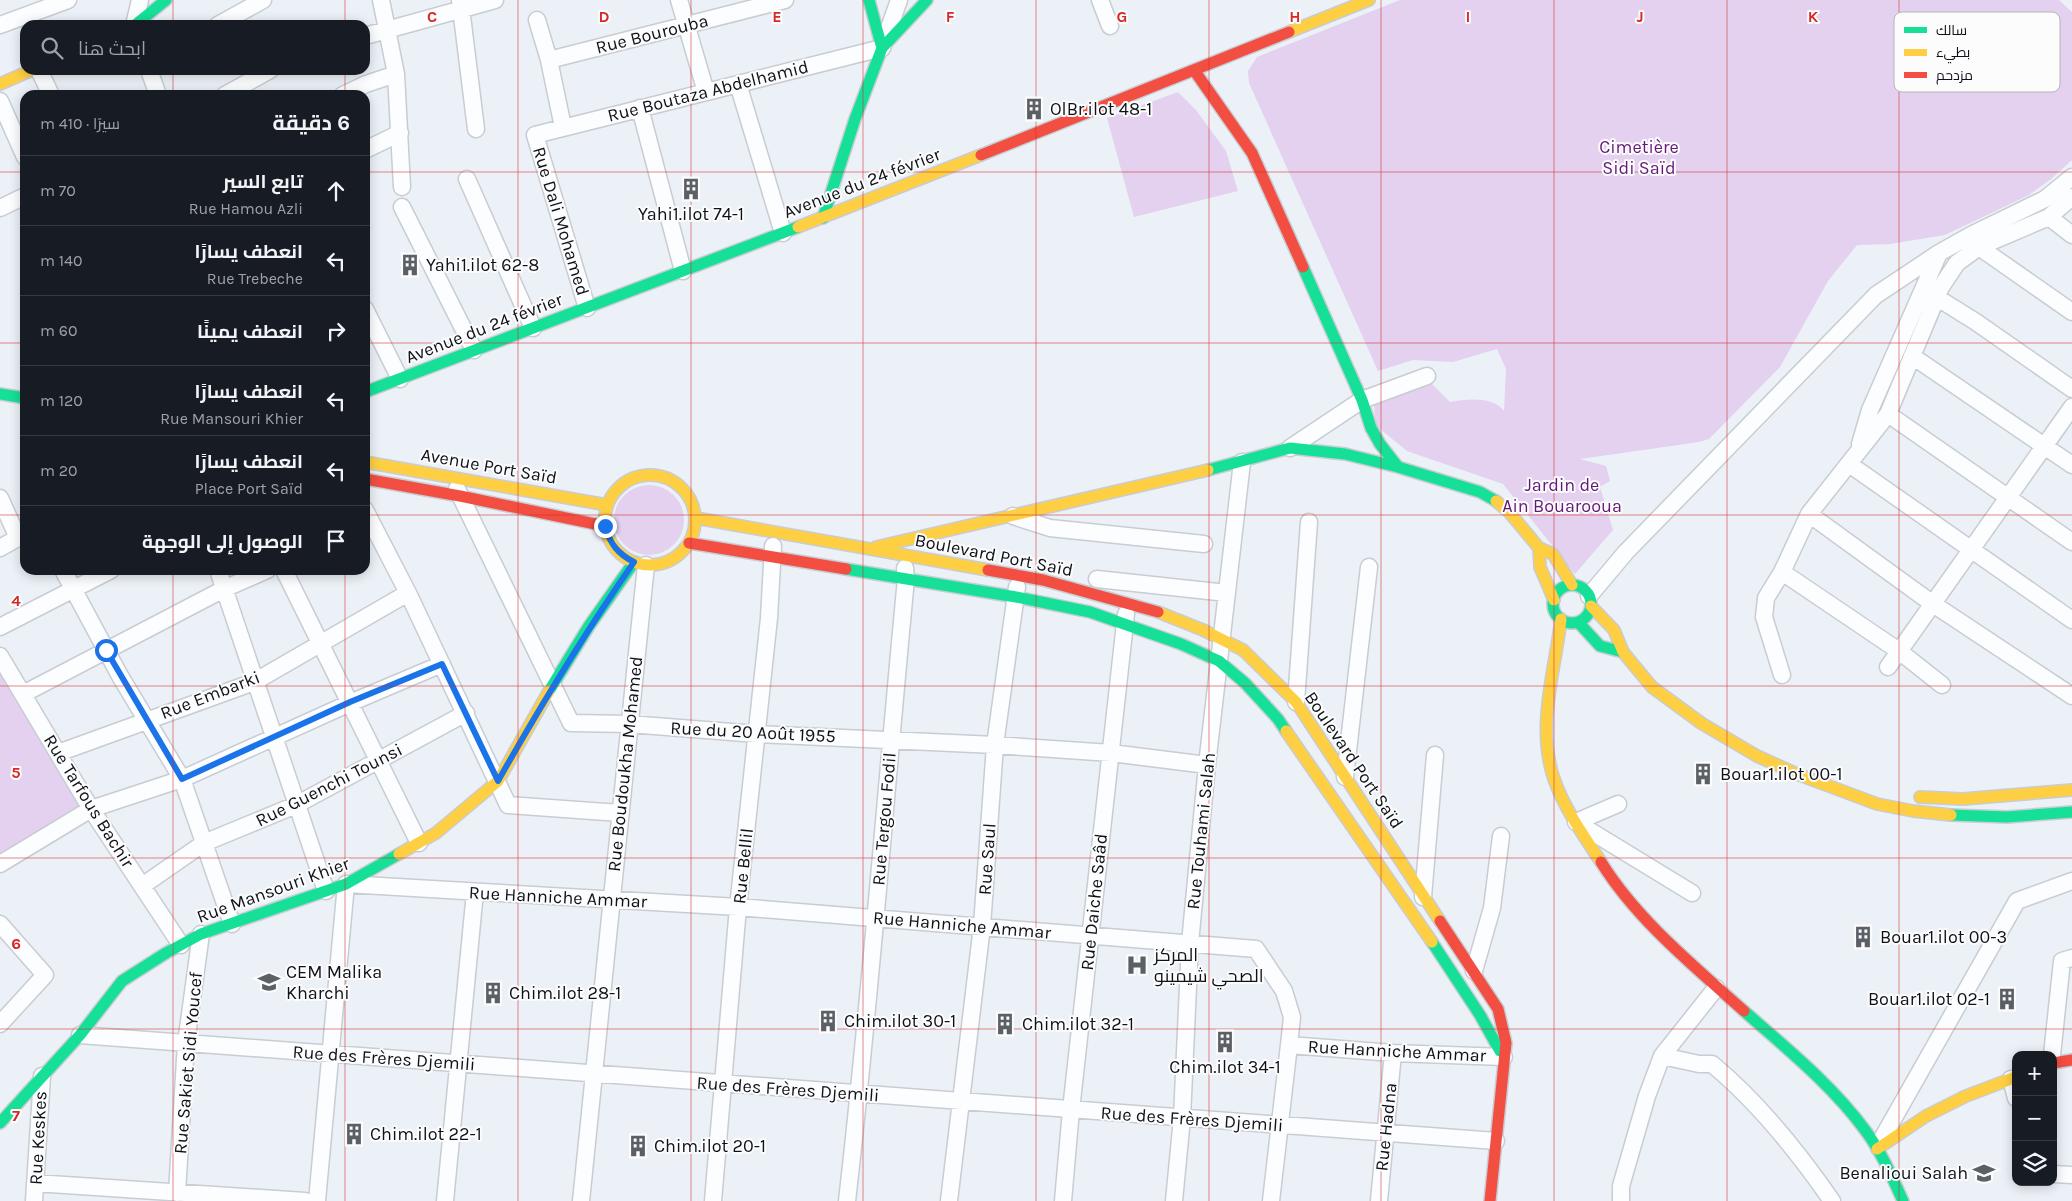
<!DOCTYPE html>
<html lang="ar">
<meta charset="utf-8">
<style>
body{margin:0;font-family:Karla,Cairo,sans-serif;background:#20242c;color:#f1f3f6;direction:rtl}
.controls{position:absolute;right:15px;bottom:15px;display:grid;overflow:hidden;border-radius:10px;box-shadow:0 2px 12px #0003}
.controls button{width:45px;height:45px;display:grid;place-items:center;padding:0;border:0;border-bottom:1px solid #363941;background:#171b24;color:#f1f3f6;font:25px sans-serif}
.stop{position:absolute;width:15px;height:15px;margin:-11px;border:4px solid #1a73e8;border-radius:50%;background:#fff}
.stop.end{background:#1a73e8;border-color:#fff;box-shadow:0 1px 5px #0008}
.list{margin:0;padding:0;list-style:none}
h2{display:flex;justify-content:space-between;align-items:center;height:65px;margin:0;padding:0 20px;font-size:21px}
h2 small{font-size:16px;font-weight:400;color:#9ea1a6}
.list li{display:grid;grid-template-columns:32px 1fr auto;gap:15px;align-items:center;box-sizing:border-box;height:70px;padding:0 20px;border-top:1px solid #363941}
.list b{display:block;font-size:19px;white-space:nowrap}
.list p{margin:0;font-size:16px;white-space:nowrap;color:#9ea1a6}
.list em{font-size:16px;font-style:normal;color:#9ea1a6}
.icon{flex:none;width:28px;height:28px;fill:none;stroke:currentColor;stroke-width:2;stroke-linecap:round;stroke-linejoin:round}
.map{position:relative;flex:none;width:2072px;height:1201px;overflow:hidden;direction:ltr}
.search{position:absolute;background:#171b24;box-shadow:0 2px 12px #0003;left:20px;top:20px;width:350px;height:55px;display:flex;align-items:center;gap:12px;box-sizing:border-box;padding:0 18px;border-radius:15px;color:#9ea1a6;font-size:19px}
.panel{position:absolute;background:#171b24;box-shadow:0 2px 12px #0003;left:20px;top:90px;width:350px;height:485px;border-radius:15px;direction:rtl}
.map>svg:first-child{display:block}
</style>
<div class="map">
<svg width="2072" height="1201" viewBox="0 0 2072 1201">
<rect width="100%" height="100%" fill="#ecf1f7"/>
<!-- green -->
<path fill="#e3d1ef" d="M1400,0H2059L2072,12V160L2051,179L2029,195L1945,235L1884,245L1887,244L1857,245L1828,281L1780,367L1709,439L1699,442L1580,459L1606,466L1610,481L1600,487L1613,530L1575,574L1503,484L1407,451L1375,425L1374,405L1398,391L1430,382L1450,402C1467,399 1493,396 1504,411L1506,369L1497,349L1453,362L1413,360L1378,371L1249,83L1248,71L1257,57Z
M1178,92L1196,110L1226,151L1238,191L1134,217L1107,118Z
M614 520a35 35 0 1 1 70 0a35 35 0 1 1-70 0Z
M0,673L81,805L0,854Z"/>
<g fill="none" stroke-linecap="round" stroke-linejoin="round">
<!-- street casing -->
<g stroke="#c8ccd3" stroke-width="19">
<path id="street" d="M381,0L396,74L402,187
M460,0L476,129
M679,0L706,92
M1100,0L1110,26
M537,20L549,60L563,127
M0,25L68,0
M134,25L140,0
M218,25L263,0
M365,36L495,0
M549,60L785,0
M39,70L51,95
M149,70L158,95
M738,84L783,233
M225,95L270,70
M343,95L366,84L396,74
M0,101L25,157
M640,108L683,271
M365,150L400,133
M467,179L533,328
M402,207L474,350
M0,208L25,196
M2049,217L2072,235
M1979,247L2072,312
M1936,297L1976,322L2072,389
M587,308L535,135L882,48L899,0
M365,309L400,379
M1912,356L2072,465
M1888,414L2072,542
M1860,444L1870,410L1939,253
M1290,448L1362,400L1427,376
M1849,464L2072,620
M457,489L571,723L629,724L757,734L995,745L1111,753L1207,765
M0,498L18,538
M365,510L408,593L508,805L620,813
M1809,514L1933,604L2072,696
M1013,516L1050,528L1204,544
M0,548L25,534
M63,570L120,676L182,779L232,924
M218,570L326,891
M284,570L419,843
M1782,572L1899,651L1942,685
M1097,579L1227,593
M1589,596L1626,552L1876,295L1939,253L1971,235L2045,199L2072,177
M0,627L111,570
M0,656L91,809L181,945
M1888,667L2072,407
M1782,675L1764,617L1766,598L1782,572L1809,514L1888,414L1941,287L1957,263L1979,247L2049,217L2072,197
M23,694L224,589L267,570
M1296,702L1309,522
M58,753L254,682L408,593
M1345,777L1369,567
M1576,822L1618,804
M1579,824L1692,893
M0,864L91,809L182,779L350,703L442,664
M142,886L204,843L296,805L466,713
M1423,897L1435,755
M0,924L45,975L0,1024
M1474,971L1492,908L1501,836
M80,1035L1496,1141
M2052,1055L2062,961L2072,958
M1662,1056L1699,1064H1712C1758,1102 1798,1152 1832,1201
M2011,1079L2016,1098
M1879,1144L2017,901L2072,881
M2053,1174L2072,1175
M35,1183L305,1201
M177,1193L186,1043L201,934
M34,1201L42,1076
M317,1201L346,884L738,907L1256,949L1284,991L1292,1017L1289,1045L1393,1053L1504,1057
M445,1201L475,892
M581,1201L646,565
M713,1201L738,907L769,618L773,546
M847,1201C871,994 886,786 906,579L905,568
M949,1201L982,926L995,745L1017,587
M1063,1201L1071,1110L1126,614
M1174,1201L1182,1118L1190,943L1207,765L1242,462
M1271,1201L1289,1045
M1379,1201L1393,1053
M1621,1201V1186L1647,1096L1662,1056L1716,988"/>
</g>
<!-- fast casing -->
<g stroke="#c8ccd3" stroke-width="14">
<path id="fast" d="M869,0L882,48
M135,25L166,0
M823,218L855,119L882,48L927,0
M1303,267L1362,400L1371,428L1380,444L1398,467
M365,392L798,227
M0,394L25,398
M1208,470L1290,448L1345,454L1398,467L1480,492L1496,501
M846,569L1016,597L1090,612L1181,644L1219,661L1245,683L1278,719L1286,731
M1553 604a19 19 0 1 1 38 0a19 19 0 1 1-38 0Z
M1578,622L1600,646L1623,652
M549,691L589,626L634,562
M1951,815L2007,817L2072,812
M1432,942L1480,1015L1500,1051
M1744,1011C1786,1048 1832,1085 1865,1130C1881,1151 1892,1177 1903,1201
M0,1123L80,1035L122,981L166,953L201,934L346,884L399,854"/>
</g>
<!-- slow casing -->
<g stroke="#c8ccd3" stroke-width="14">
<path id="slow" d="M1289,32L1369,0
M0,84L32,70
M798,227L981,155
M365,462L607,505
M605 520a45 45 0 1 1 90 0a45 45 0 1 1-90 0Z
M1496,501L1509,512L1539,548L1553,554L1572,585
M696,518L988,570
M876,547L1208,470
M1539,548L1540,567L1554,600
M1591,606L1614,630L1623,652L1652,687L1701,723L1757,756L1797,774L1877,804L1913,811L1951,815
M1158,612L1203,630L1243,650L1296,702L1440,921
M1561,619C1555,671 1536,726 1554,779C1564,808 1584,836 1601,862
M1286,731L1432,942
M1920,797L1963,799L2072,790
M399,854L436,833L498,781L549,691
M1877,1149L1926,1116L1966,1096L2016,1077"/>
</g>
<!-- jam casing -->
<g stroke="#c8ccd3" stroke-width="14">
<path id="jam" d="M1194,70L1252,153L1303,267
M981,155L1289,32
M365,479L460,496L605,526
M689,543L846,569
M988,570L1043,580L1158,612
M1601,862C1637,920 1694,966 1744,1011
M1440,921L1498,1009L1506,1043L1490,1201
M2053,1063L2072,1060"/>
</g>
<!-- street -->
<use href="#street" stroke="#fcfdfe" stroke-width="16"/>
<!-- fast -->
<use href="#fast" stroke="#16e098" stroke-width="11"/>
<!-- slow -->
<use href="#slow" stroke="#ffcf43" stroke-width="11"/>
<!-- jam -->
<use href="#jam" stroke="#f24e42" stroke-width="11"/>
</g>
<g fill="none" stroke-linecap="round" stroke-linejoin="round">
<!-- route -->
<path stroke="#1a73e8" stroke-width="6" d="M106,650L182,779L350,702L442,664L498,781C541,705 584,634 634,562C618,554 610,544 605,526"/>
</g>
<!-- grid -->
<path fill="none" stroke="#d62828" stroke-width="1" stroke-opacity="0.55" d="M173,0V25M345,0V25M518,0V1201M691,0V1201M863,0V1201M1036,0V1201M1209,0V1201M1381,0V1201M1554,0V1201M1727,0V1201M1899,0V1201M173,70V95M345,70V95M0,172H25M365,172H2072M0,343H25M365,343H2072M0,515H25M365,515H2072M173,570V1201M345,570V1201M0,686H2072M0,858H2072M0,1029H2072"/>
<!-- icons -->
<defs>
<g id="building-bare" transform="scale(1.725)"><path d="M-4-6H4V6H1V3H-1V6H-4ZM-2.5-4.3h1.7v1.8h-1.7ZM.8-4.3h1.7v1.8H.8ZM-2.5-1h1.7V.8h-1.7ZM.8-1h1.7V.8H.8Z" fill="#5b5f66" stroke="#fcfcfc" stroke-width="2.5" paint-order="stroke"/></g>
<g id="hospital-bare" transform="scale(1.725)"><path d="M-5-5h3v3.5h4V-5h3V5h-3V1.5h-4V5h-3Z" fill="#5b5f66" stroke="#fcfcfc" stroke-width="2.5" paint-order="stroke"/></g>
<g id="school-bare" transform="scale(1.725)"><path d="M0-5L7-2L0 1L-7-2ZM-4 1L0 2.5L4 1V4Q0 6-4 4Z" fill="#5b5f66" stroke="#fcfcfc" stroke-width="2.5" paint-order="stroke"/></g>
</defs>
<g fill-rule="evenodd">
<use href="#building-bare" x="1034" y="109"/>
<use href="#building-bare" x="691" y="189"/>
<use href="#building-bare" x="410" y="265"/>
<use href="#building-bare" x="1703" y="774"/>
<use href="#building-bare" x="1863" y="937"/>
<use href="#hospital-bare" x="1137" y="965"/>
<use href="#school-bare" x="269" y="982"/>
<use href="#building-bare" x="493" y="993"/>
<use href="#building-bare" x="2007" y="999"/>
<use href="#building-bare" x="828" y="1021"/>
<use href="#building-bare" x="1005" y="1024"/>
<use href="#building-bare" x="1225" y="1042"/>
<use href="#building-bare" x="354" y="1134"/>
<use href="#building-bare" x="638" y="1146"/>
<use href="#school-bare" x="1984" y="1173"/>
</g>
<g text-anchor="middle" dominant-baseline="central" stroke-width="4" stroke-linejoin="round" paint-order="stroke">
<!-- street labels -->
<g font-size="18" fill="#0d1118" stroke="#fcfcfc">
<text transform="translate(652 34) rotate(-14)">Rue Bourouba</text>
<text transform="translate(708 91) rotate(-14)">Rue Boutaza Abdelhamid</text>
<text transform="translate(862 183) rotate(-21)">Avenue du 24 février</text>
<text transform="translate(561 221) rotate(73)">Rue Dali Mohamed</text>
<text transform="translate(484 328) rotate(-21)">Avenue du 24 février</text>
<text transform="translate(489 466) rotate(10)">Avenue Port Saïd</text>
<text transform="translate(994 555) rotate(11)">Boulevard Port Saïd</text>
<text transform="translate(210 695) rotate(-21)">Rue Embarki</text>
<text transform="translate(753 732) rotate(3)">Rue du 20 Août 1955</text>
<text transform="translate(1354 760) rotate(56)">Boulevard Port Saïd</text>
<text transform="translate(625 764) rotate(-84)">Rue Boudoukha Mohamed</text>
<text transform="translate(329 785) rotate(-27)">Rue Guenchi Tounsi</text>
<text transform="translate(89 801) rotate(58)">Rue Tarfous Bachir</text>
<text transform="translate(884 819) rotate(-85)">Rue Tergou Fodil</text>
<text transform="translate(1201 831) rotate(-84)">Rue Touhami Salah</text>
<text transform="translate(987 859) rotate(-86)">Rue Saul</text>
<text transform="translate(743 866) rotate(-84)">Rue Bellil</text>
<text transform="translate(273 890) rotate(-20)">Rue Mansouri Khier</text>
<text transform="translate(558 897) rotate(3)">Rue Hanniche Ammar</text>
<text transform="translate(1094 902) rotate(-84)">Rue Daiche Saâd</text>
<text transform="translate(962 925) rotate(5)">Rue Hanniche Ammar</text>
<text transform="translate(1397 1051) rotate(3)">Rue Hanniche Ammar</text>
<text transform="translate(384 1058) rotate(4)">Rue des Frères Djemili</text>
<text transform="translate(188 1063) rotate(-85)">Rue Sakiet Sidi Youcef</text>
<text transform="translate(788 1089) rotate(4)">Rue des Frères Djemili</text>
<text transform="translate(1192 1119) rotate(4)">Rue des Frères Djemili</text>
<text transform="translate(1386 1127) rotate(-84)">Rue Hadna</text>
<text transform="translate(38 1138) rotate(-87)">Rue Keskes</text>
</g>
<!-- poi labels -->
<g font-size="18" fill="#0d1118" stroke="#fcfcfc" text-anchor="start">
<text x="1050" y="109">OlBr.ilot 48-1</text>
<text x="691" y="214" text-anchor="middle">Yahi1.ilot 74-1</text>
<text x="426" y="265">Yahi1.ilot 62-8</text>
<text x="1720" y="774">Bouar1.ilot 00-1</text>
<text x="1880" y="937">Bouar1.ilot 00-3</text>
<text x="1154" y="955">المركز<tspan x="1154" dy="21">الصحي شيمينو</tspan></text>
<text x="286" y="972">CEM Malika<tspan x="286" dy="21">Kharchi</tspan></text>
<text x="509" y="993">Chim.ilot 28-1</text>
<text x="1990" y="999" text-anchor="end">Bouar1.ilot 02-1</text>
<text x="844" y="1021">Chim.ilot 30-1</text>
<text x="1022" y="1024">Chim.ilot 32-1</text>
<text x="1225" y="1067" text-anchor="middle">Chim.ilot 34-1</text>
<text x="370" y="1134">Chim.ilot 22-1</text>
<text x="654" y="1146">Chim.ilot 20-1</text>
<text x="1968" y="1173" text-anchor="end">Benalioui Salah</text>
</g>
<!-- park labels -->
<g font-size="18" fill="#641979" stroke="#fcfcfc">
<text x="1639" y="147">Cimetière<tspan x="1639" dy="21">Sidi Saïd</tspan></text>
<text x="1562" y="485">Jardin de<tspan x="1562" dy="21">Ain Bouarooua</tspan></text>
</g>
</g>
<!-- legend -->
<rect x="1894" y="12" width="166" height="80" rx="8" fill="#fcfcfc" stroke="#b4b6b8" stroke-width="1"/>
<rect x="1904" y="27" width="23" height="6" fill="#16e098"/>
<rect x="1904" y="49" width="23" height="7" fill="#ffcf43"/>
<rect x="1904" y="72" width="23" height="6" fill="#f24e42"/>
<g font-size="14" fill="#0d1118">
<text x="1936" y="35">سالك</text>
<text x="1936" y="57">بطيء</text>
<text x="1936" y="80">مزدحم</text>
</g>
<g font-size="16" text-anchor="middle" font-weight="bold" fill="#d62828" stroke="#fcfcfc" stroke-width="4" stroke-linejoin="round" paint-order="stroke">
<text x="432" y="22">C</text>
<text x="604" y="22">D</text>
<text x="777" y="22">E</text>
<text x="950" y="22">F</text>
<text x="1122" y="22">G</text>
<text x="1295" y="22">H</text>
<text x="1468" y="22">I</text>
<text x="1640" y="22">J</text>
<text x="1813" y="22">K</text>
<text x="16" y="606">4</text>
<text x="16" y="778">5</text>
<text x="16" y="949">6</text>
<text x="16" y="1121">7</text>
</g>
</svg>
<div class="controls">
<button>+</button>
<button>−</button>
<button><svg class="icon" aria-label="layers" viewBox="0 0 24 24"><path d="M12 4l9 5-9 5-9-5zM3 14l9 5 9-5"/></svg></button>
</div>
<div class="stop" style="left:106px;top:650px"></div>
<div class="stop end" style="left:605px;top:526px"></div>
<div class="search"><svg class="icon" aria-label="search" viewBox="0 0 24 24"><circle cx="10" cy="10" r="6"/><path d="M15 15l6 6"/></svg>ابحث هنا</div>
<section class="panel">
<h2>6 دقيقة<small>سيرًا · 410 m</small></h2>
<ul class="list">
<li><svg class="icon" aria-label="ahead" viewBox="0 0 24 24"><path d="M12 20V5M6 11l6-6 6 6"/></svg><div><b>تابع السير</b><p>Rue Hamou Azli</p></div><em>70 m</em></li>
<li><svg class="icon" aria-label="left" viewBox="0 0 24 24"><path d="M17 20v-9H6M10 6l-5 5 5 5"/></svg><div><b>انعطف يسارًا</b><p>Rue Trebeche</p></div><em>140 m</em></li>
<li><svg class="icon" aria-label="right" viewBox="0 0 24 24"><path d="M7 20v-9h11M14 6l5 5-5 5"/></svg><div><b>انعطف يمينًا</b></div><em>60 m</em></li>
<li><svg class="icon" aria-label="left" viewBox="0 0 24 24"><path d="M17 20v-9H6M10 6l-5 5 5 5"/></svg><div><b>انعطف يسارًا</b><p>Rue Mansouri Khier</p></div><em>120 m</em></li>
<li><svg class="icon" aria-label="left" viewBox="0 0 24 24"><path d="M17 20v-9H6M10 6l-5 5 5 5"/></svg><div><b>انعطف يسارًا</b><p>Place Port Saïd</p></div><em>20 m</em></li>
<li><svg class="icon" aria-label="arrive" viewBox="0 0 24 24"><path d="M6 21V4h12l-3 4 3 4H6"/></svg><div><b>الوصول إلى الوجهة</b></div></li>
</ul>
</section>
</div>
